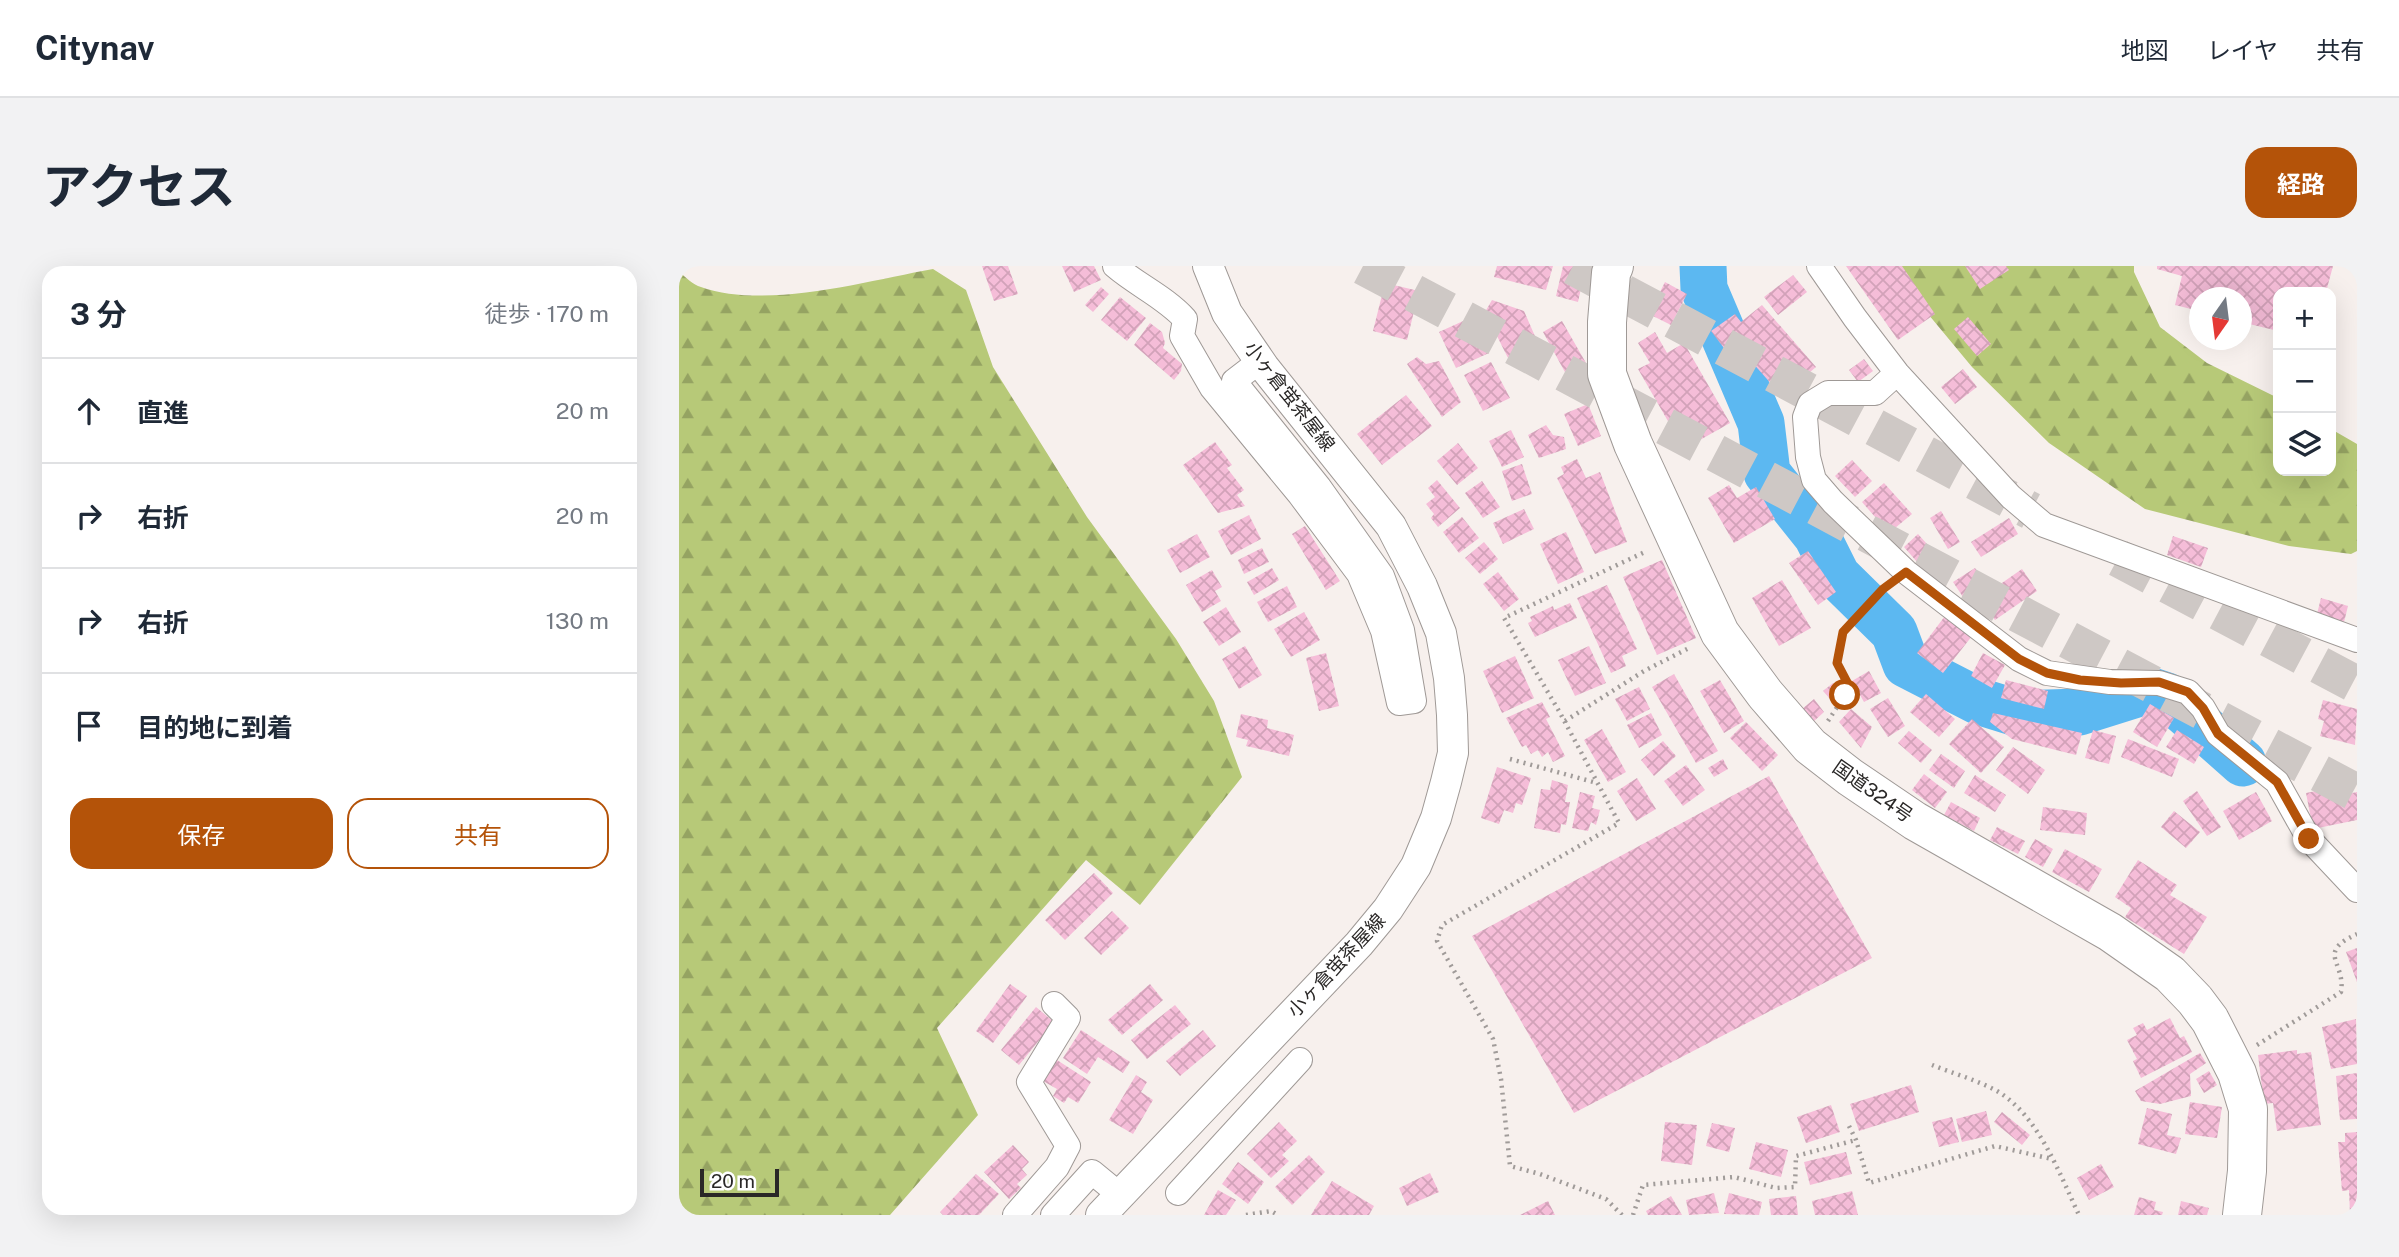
<!DOCTYPE html>
<html lang="ja">
<meta charset="utf-8">
<style>
body{margin:0;font-family:"Public Sans","Noto Sans JP",sans-serif;background:#f2f2f3;color:#1f2937}
.controls{position:absolute;right:21px;top:21px;display:grid;overflow:hidden;border-radius:14px;box-shadow:0 7px 28px #0002}
.controls button{width:63px;height:63px;display:grid;place-items:center;padding:0;border:0;border-bottom:2px solid #e0e1e3;background:#fff;color:#1f2937;font:35px sans-serif}
.compass{position:absolute;left:1510px;top:21px;width:63px;height:63px;border-radius:50%;background:#fff;box-shadow:0 7px 28px #0002;rotate:194deg}
.scale{position:absolute;left:21px;bottom:18px;width:79px;box-sizing:border-box;padding-left:7px;border:4px solid #2a2827;border-top:0;font-size:19px;line-height:24px;white-space:nowrap;color:#2a2827;-webkit-text-stroke:5px #fff;paint-order:stroke}
.stop{position:absolute;width:21px;height:21px;margin:-16px;border:5px solid #b45309;border-radius:50%;background:#fff}
.stop.end{background:#b45309;border-color:#fff;box-shadow:0 2px 7px #0008}
.list{margin:0;padding:0;list-style:none}
h2{display:flex;justify-content:space-between;align-items:center;height:91px;margin:0;padding:0 28px;font-size:30px}
h2 small{font-size:23px;font-weight:400;color:#747a83}
.list li{display:grid;grid-template-columns:46px 1fr auto;gap:21px;align-items:center;box-sizing:border-box;height:105px;padding:0 28px;border-top:2px solid #e0e1e3}
.list b{display:block;font-size:26px;white-space:nowrap}
.list em{font-size:23px;font-style:normal;color:#747a83}
.actions{display:flex;gap:14px;padding:21px 28px}
.actions a{flex:1;padding:16px 0;border:2px solid #b45309;border-radius:21px;text-align:center;font-size:24px;color:#b45309}
.actions .main{background:#b45309;color:#fff}
.icon{flex:none;width:38px;height:38px;fill:none;stroke:currentColor;stroke-width:2;stroke-linecap:round;stroke-linejoin:round}
.map{position:relative;flex:none;width:1678px;height:949px;overflow:hidden;border-radius:21px}
header{display:flex;align-items:center;gap:42px;box-sizing:border-box;height:98px;padding:0 35px;background:#fff;border-bottom:2px solid #e0e1e3}
header strong{font-size:33px}
nav{display:flex;gap:38px;margin-inline-start:auto;font-size:24px}
.intro{display:flex;align-items:center;justify-content:space-between;box-sizing:border-box;height:168px;padding:0 42px}
h1{margin:0;font-size:49px}
.button{padding:18px 32px;border-radius:21px;background:#b45309;color:#fff;font-size:24px;font-weight:700}
main{display:flex;gap:42px;padding:0 42px}
aside{flex:1;background:#fff;border-radius:21px;box-shadow:0 7px 28px #0002}
.map>svg:first-child{display:block}
</style>
<header>
<strong>Citynav</strong>
<nav><a>地図</a><a>レイヤ</a><a>共有</a></nav>
</header>
<div class="intro"><h1>アクセス</h1><a class="button">経路</a></div>
<main>
<aside>
<h2>3 分<small>徒歩 · 170 m</small></h2>
<ul class="list">
<li><svg class="icon" aria-label="ahead" viewBox="0 0 24 24"><path d="M12 20V5M6 11l6-6 6 6"/></svg><div><b>直進</b></div><em>20 m</em></li>
<li><svg class="icon" aria-label="right" viewBox="0 0 24 24"><path d="M7 20v-9h11M14 6l5 5-5 5"/></svg><div><b>右折</b></div><em>20 m</em></li>
<li><svg class="icon" aria-label="right" viewBox="0 0 24 24"><path d="M7 20v-9h11M14 6l5 5-5 5"/></svg><div><b>右折</b></div><em>130 m</em></li>
<li><svg class="icon" aria-label="arrive" viewBox="0 0 24 24"><path d="M6 21V4h12l-3 4 3 4H6"/></svg><div><b>目的地に到着</b></div></li>
</ul>
<div class="actions"><a class="main">保存</a><a>共有</a></div>
</aside>
<div class="map">
<svg width="1678" height="949" viewBox="0 0 1678 949">
<defs>
<pattern id="forest-firs" width="22" height="20" patternUnits="userSpaceOnUse" patternTransform="scale(1.75)"><rect width="22" height="20" fill="#b7c978"/><path d="M5 1l3.5 6h-7zM16 11l3.5 6h-7z" fill="#95a362"/></pattern>
<pattern id="building-cross-hatch" width="8" height="8" patternUnits="userSpaceOnUse" patternTransform="scale(1.75)"><rect width="8" height="8" fill="#f5bdd8"/><path d="M0 0l8 8M0 8l8-8" fill="none" stroke="#d2a2b9"/></pattern>
</defs>
<rect width="100%" height="100%" fill="#f7f0ed"/>
<!-- forest -->
<path fill="url(#forest-firs)" d="M1218,0H1455V6L1481,61L1528,97L1599,132V205H1652V163L1678,178V285L1672,288L1610,280L1466,243L1370,177L1293,101L1225,19Z
M254,3L287,24L314,101L408,251L497,373L535,435L563,511L461,639L407,594L258,762L299,849L211,949H0V6C7,11 14,19 22,21C87,44 187,15 254,3Z"/>
<g fill="none" stroke-linecap="round" stroke-linejoin="round">
<!-- river -->
<path stroke="#5cb8f1" stroke-width="47" d="M1024,0L1025,23L1082,157L1088,207L1138,270L1158,310L1215,366L1227,398L1299,435L1341,448L1400,446L1470,424L1488,430L1564,497"/>
</g>
<!-- building -->
<path fill="url(#building-cross-hatch)" d="M303,0H329L339,28L315,35Z
M383,0H415L422,14L395,26Z
M818,0H874L867,24L815,11Z
M884,0H907L899,36L877,30Z
M1167,0H1223L1256,48L1219,74Z
M1286,0H1327L1330,4L1301,23Z
M1478,0H1654L1647,26H1599V65L1562,56V32H1520V45L1496,39L1503,10L1478,3Z
M1114,9L1128,26L1099,49L1085,31Z
M986,16L1008,28L992,59L970,48Z
M706,17L740,25L728,74L694,65Z
M422,21L430,28L414,46L406,39Z
M441,31L467,52L448,75L422,54Z
M813,34L845,45L862,84L832,98L806,46Z
M1083,39L1137,101L1103,130L1064,86L1054,94L1032,65L1056,48L1062,56Z
M793,51L810,87L777,102L760,66Z
M1289,51L1312,78L1298,90L1275,63Z
M883,55L907,97L887,108L864,66Z
M471,57L483,66L486,77L484,82L503,98L502,105L495,114L455,79Z
M976,66L988,87L1005,77L1051,157L1005,183L959,103L971,97L959,77Z
M738,91L747,98L760,95L782,136L763,151L728,98Z
M1185,93L1194,105L1179,116L1170,104Z
M812,96L831,132L804,145L785,109Z
M1284,103L1298,121L1276,138L1262,121Z
M727,129L753,160L703,199L678,168Z
M909,138L922,170L899,180L885,148Z
M867,159L874,169L885,171L887,183L860,192L849,169Z
M832,164L845,191L823,201L810,175Z
M536,176L553,199L548,202L565,224L558,229L566,240L539,247L504,199Z
M779,177L799,202L778,219L758,195Z
M898,193L907,212L921,206L948,276L916,288L878,212L885,208L882,201Z
M1173,194L1193,215L1176,231L1156,210Z
M843,198L853,228L833,235L823,205Z
M758,214L781,242L759,261L752,252L755,248L747,238L756,231L749,222Z
M803,215L821,241L804,252L786,227Z
M1205,217L1233,248L1210,267L1183,236Z
M1050,219L1058,232L1077,221L1096,253L1055,277L1029,232Z
M845,243L855,263L824,278L814,257Z
M1262,245L1281,276L1269,283L1251,252Z
M570,249L582,273L552,289L539,265Z
M783,251L800,272L780,287L764,266Z
M1330,252L1339,268L1302,291L1292,276Z
M626,260L661,315L647,324L613,268Z
M887,266L905,306L879,318L861,278Z
M518,268L531,291L501,307L488,284Z
M1239,268L1273,306L1258,319L1225,281Z
M1494,270L1529,282L1522,301L1488,289Z
M805,276L819,293L801,308L786,292Z
M583,282L590,296L565,308L559,294Z
M1129,285L1157,326L1139,339L1110,297Z
M983,294L1017,372L978,389L944,311Z
M593,302L600,314L575,329L568,316Z
M1296,302L1308,320L1286,334L1274,316Z
M1343,303L1358,325L1316,354L1300,333Z
M533,304L543,321L536,325L542,335L523,346L507,319Z
M819,306L840,333L825,345L804,318Z
M1103,314L1132,362L1100,380L1073,332Z
M928,319L958,383L943,390L947,400L932,407L898,332Z
M608,320L618,341L589,356L578,336Z
M1642,332L1669,340L1665,356L1638,348Z
M891,337L898,352L856,371L849,357L853,355L851,351L874,340L875,344Z
M547,341L562,366L540,380L524,356Z
M625,346L641,374L612,391L595,363Z
M1266,350L1293,370L1264,407L1238,387Z
M566,380L583,409L560,423L543,393Z
M910,380L927,417L896,430L879,394Z
M647,387L660,440L640,445L627,392Z
M1304,387L1326,399L1313,422L1292,410Z
M836,390L855,432L823,447L804,405Z
M1190,405L1202,427L1185,436L1173,415Z
M995,408L1039,485L1017,497L973,421Z
M1041,414L1065,455L1045,467L1021,425Z
M1327,414L1369,425L1365,443L1322,432Z
M1154,417L1162,426L1152,434L1144,425Z
M960,421L971,443L948,455L936,433Z
M1247,428L1276,453L1260,471L1231,446Z
M1209,432L1226,460L1209,471L1191,443Z
M1135,433L1145,446L1133,457L1122,444Z
M1644,434L1678,443L1676,479L1641,470L1645,455L1639,453Z
M863,436L871,451L867,453L886,490L874,496L869,486L863,491L859,484L852,488L847,479L843,481L827,452Z
M1471,438L1495,452L1478,481L1454,466Z
M1172,443L1193,461L1182,482L1160,456Z
M972,447L983,469L960,482L948,459Z
M1314,447L1403,467L1397,489L1333,473L1311,456Z
M562,448L589,454L588,462L615,469L610,490L567,480L569,474L557,471Z
M1293,453L1325,481L1302,507L1270,478Z
M1067,456L1099,489L1083,505L1051,472Z
M923,463L947,506L929,516L905,474Z
M1414,464L1437,470L1430,498L1406,492Z
M1498,464L1525,481L1515,498L1487,481Z
M1230,465L1253,484L1242,497L1219,477Z
M1449,473L1500,493L1493,511L1442,491Z
M984,475L997,490L975,510L962,494Z
M1334,481L1366,504L1349,528L1317,504Z
M1262,488L1286,505L1275,522L1250,504Z
M1044,493L1049,503L1035,511L1029,502Z
M1007,499L1026,524L1004,540L985,515Z
M818,501L852,512L843,539L837,537L834,547L825,544L820,558L802,552Z
M1245,508L1268,526L1256,542L1233,524Z
M1296,509L1327,529L1316,546L1285,527Z
M1090,510L1193,692L895,847L793,670Z
M958,512L977,543L957,555L938,525Z
M873,514L889,519L886,536H891L887,559L882,558L881,567L855,562L862,523L871,524Z
M1662,520L1664,529L1678,526V554L1634,563L1627,527Z
M1518,525L1542,561L1528,570L1504,535Z
M901,526L916,530L913,542L921,544L917,559L912,556L909,565L893,562Z
M1577,526L1593,555L1560,574L1544,545Z
M1272,536L1301,552L1295,565L1265,549Z
M1364,541L1408,547L1406,569L1361,564Z
M1495,545L1521,566L1507,582L1482,561Z
M1318,561L1346,575L1339,588L1311,574Z
M1356,573L1374,583L1364,601L1346,591Z
M1386,583L1423,603L1410,626L1373,606Z
M1459,594L1498,619L1491,629L1528,651L1505,688L1446,651L1452,642L1436,631Z
M415,607L434,627L386,674L366,654Z
M433,645L450,662L422,689L405,672Z
M1678,682V716L1667,686Z
M331,718L348,730L314,777L297,765Z
M471,718L484,734L443,769L429,754Z
M496,739L512,758L468,793L452,774Z
M357,741L375,756L340,799L322,784Z
M1491,752L1501,772L1505,770L1513,786L1462,812L1454,795L1458,793L1448,774L1458,769L1454,762L1464,757L1468,764Z
M1677,753L1678,798L1652,803L1643,761Z
M402,764L451,796L444,807L419,791L408,808L384,792Z
M524,764L537,780L501,810L487,795Z
M1618,784V788L1632,786L1642,859L1598,865L1594,837L1585,838L1579,789Z
M1521,787L1527,797L1511,808L1512,830L1481,838L1462,835L1456,825Z
M378,794L412,816L399,837L389,831L385,837L374,830L378,823L364,815Z
M1530,805L1538,819L1525,827L1517,813Z
M1678,807V853L1661,854L1657,810Z
M457,809L468,816L462,826L474,834L454,868L430,854Z
M1232,819L1240,846L1180,865L1171,838Z
M1511,836L1543,841L1538,872L1506,868Z
M1152,839L1161,866L1127,877L1118,851Z
M1468,842L1493,848L1488,869L1502,872L1497,888L1459,878Z
M1307,845L1313,869L1283,876L1277,853Z
M1323,846L1351,869L1343,879L1315,856Z
M1273,851L1280,876L1260,881L1253,856Z
M600,856L618,875L603,889L610,895L592,912L568,888Z
M986,856L1018,859L1013,899L982,895Z
M1033,857L1056,862L1050,886L1027,880Z
M1678,866V949H1671L1670,924L1663,925L1659,876H1666V867Z
M1077,876L1109,884L1102,911L1070,903Z
M334,879L350,896L343,903L348,909L338,918L342,922L330,933L305,906Z
M1167,886L1173,908L1131,919L1125,896Z
M630,889L646,906L613,939L596,921Z
M559,896L585,916L569,938L543,918Z
M1422,898L1435,921L1410,934L1398,912Z
M751,907L760,926L728,940L720,922Z
M297,908L320,928L300,949H264L261,946Z
M653,915L695,940L690,949H632Z
M539,924L557,934L547,949H525Z
M1173,925L1179,949H1136L1133,935Z
M1035,927L1040,947L1010,949L1007,934Z
M1050,927L1083,936L1080,949L1045,948Z
M992,930L1003,949H969L967,945Z
M1117,930L1119,949H1092L1090,933Z
M1460,931L1477,936L1475,944L1484,946L1483,949H1455Z
M869,935L876,949H841Z
M1502,935L1530,942L1528,949H1499Z"/>
<g fill="none" stroke-linecap="round" stroke-linejoin="round">
<!-- motorway-tunnel -->
<path stroke="#cec8c5" stroke-width="38" stroke-dasharray="38 19" stroke-linecap="butt" d="M684,0L1678,527
M894,0L1352,245
M1439,292L1678,419"/>
<!-- minor casing -->
<g stroke="#9f9996" stroke-width="26">
<path id="minor" d="M436,0C458,19 486,31 506,53L503,70L533,122L621,229L680,308L704,365L720,437L735,435L723,364L703,310L640,221L555,115L581,95
M1140,0L1176,52L1218,107L1332,231L1365,259L1678,374
M1218,107L1196,127H1149L1131,138L1126,151L1129,191L1135,214L1154,236L1227,306L1340,393L1368,407L1431,416L1480,417L1509,426L1524,442L1539,468L1598,516L1630,573L1678,624
M499,927L621,794
M336,949L378,901L389,880L350,816L389,752L375,738
M374,949L413,906L441,929"/>
</g>
<!-- tertiary casing -->
<g stroke="#9f9996" stroke-width="32">
<path id="tertiary" d="M422,949L680,678L709,643L737,600L757,552L767,516L774,487L773,449L770,412L762,367L743,320L712,260L585,101L548,47L529,0"/>
</g>
<!-- trunk casing -->
<g stroke="#9f9996" stroke-width="40">
<path id="trunk" d="M935,0L932,7L928,56V108L954,178L1041,367L1086,428L1131,480L1171,511L1236,555L1431,666L1491,708L1516,734L1531,754L1558,807L1569,843L1568,905L1563,949"/>
</g>
<!-- path -->
<path stroke="#a09b99" stroke-width="4.5" stroke-dasharray="2 5" stroke-linecap="butt" d="M886,455L965,405L1012,381
M1149,455L1166,429L1169,418L1159,397L1164,366L1207,321
M831,493L918,517
M1578,779L1662,726C1667,696 1636,687 1678,668
M1253,799C1273,807 1298,814 1318,825C1360,850 1380,907 1400,949
M1170,860L1177,874L1190,917L1316,880L1373,893
M567,949L592,945L599,949
M943,949L927,933L861,908L831,900L822,813L814,773L758,675L763,659L940,557L880,445L825,352L968,285
M954,949L964,919L1055,911L1097,922L1116,921L1117,890L1177,874"/>
<!-- minor -->
<use href="#minor" stroke="#fff" stroke-width="24"/>
<!-- tertiary -->
<use href="#tertiary" stroke="#fff" stroke-width="30"/>
<!-- trunk -->
<use href="#trunk" stroke="#fff" stroke-width="38"/>
</g>
<g fill="none" stroke-linecap="round" stroke-linejoin="round">
<!-- route -->
<path stroke="#b45309" stroke-width="9" d="M1166,429L1169,418L1158,397L1164,366L1204,323L1227,306L1340,393L1368,407L1401,414L1442,417L1480,416L1509,426L1524,442L1539,468L1598,516L1630,573"/>
</g>
<g text-anchor="middle" dominant-baseline="central" stroke-width="5" stroke-linejoin="round" paint-order="stroke">
<!-- street labels -->
<g font-size="19" fill="#2a2827" stroke="#fff">
<text transform="translate(611 130) rotate(52)">小ヶ倉蛍茶屋線</text>
<text transform="translate(1194 525) rotate(35)">国道324号</text>
<text transform="translate(657 699) rotate(-47)">小ヶ倉蛍茶屋線</text>
</g>
</g>
</svg>
<div class="controls">
<button>+</button>
<button>−</button>
<button><svg class="icon" aria-label="layers" viewBox="0 0 24 24"><path d="M12 4l9 5-9 5-9-5zM3 14l9 5 9-5"/></svg></button>
</div>
<svg class="compass" viewBox="-18 -18 36 36"><path d="M0-13l5 13h-10z" fill="#e53935"/><path d="M0 13l5-13h-10z" fill="#747a83"/></svg>
<div class="scale">20 m</div>
<div class="stop" style="left:1166px;top:429px"></div>
<div class="stop end" style="left:1630px;top:573px"></div>
</div>
</main>
